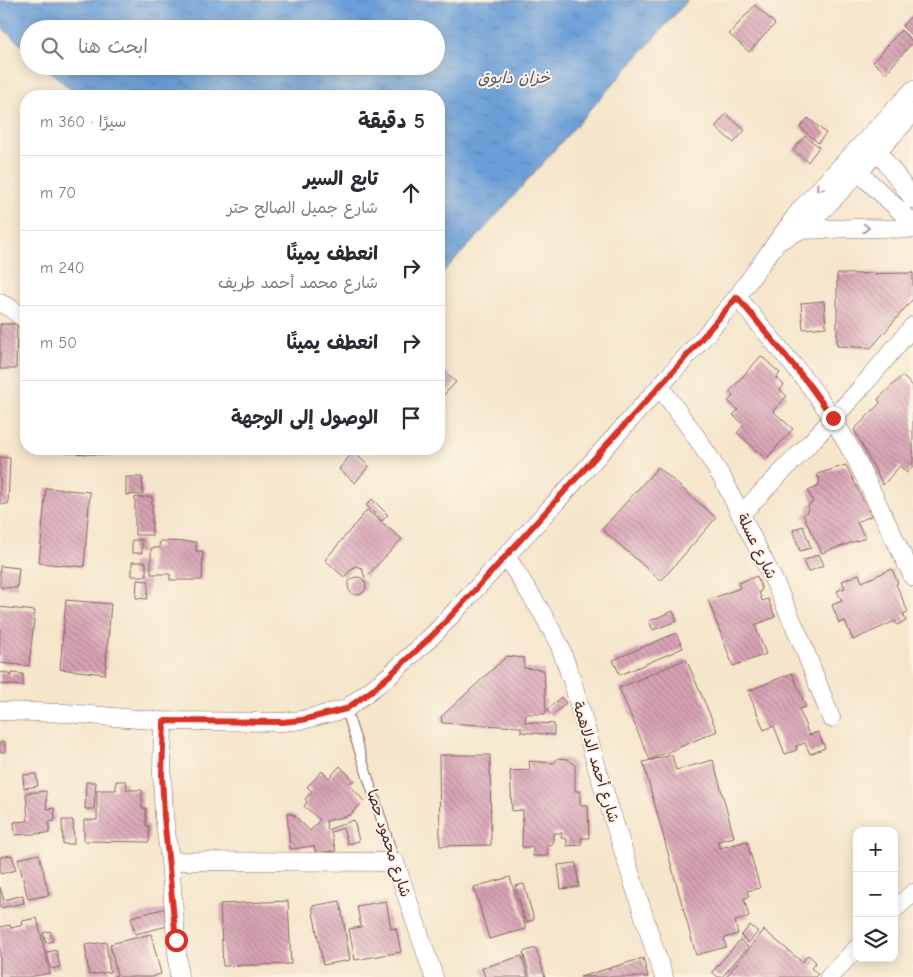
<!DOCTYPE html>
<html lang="ar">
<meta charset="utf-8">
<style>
body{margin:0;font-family:"Comic Neue","Playpen Sans Arabic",sans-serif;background:#f7f7f7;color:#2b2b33;direction:rtl}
.controls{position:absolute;right:15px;bottom:15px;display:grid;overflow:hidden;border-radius:10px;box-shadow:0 2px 12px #0003}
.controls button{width:45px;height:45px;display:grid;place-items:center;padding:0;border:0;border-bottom:1px solid #e1e1e2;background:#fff;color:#2b2b33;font:25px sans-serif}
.stop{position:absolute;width:15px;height:15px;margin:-11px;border:4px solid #d93025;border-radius:50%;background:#fff}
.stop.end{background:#d93025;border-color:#fff;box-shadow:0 1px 5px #0008}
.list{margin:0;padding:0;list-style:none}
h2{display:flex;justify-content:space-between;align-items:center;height:65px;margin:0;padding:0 20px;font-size:21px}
h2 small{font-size:16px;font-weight:400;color:#7c7c81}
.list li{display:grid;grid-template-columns:32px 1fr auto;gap:15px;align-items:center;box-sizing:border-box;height:75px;padding:0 20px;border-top:1px solid #e1e1e2}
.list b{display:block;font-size:19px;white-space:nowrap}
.list p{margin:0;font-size:16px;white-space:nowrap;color:#7c7c81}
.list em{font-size:16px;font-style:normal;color:#7c7c81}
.icon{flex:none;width:28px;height:28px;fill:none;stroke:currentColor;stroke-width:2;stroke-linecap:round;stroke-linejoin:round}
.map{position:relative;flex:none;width:913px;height:977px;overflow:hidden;direction:ltr}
.search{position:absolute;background:#fff;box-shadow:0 2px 12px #0003;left:20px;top:20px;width:425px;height:55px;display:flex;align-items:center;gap:12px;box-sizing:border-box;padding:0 18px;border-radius:28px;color:#7c7c81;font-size:19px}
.panel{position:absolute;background:#fff;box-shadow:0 2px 12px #0003;left:20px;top:90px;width:425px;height:365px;border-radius:20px;direction:rtl}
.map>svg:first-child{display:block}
</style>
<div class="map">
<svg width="913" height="977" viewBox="0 0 913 977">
<defs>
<pattern id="water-ripples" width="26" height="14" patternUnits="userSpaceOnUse" patternTransform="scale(1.25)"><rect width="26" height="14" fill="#6c9fd7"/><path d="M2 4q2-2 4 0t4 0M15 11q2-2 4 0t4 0" fill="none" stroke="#5b81af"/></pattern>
<pattern id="building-back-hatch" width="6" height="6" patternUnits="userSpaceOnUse" patternTransform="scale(1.25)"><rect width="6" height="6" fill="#d7a2b4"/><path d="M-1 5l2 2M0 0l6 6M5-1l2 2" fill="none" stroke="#b08393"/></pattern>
</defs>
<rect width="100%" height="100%" fill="#fcf5e5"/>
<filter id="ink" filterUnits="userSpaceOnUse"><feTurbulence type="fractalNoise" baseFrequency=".02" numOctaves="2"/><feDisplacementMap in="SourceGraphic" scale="10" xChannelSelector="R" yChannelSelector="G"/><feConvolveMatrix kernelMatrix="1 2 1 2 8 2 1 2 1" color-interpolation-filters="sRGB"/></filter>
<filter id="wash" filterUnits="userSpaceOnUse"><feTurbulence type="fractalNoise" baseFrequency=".0096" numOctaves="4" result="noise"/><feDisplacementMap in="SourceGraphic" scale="20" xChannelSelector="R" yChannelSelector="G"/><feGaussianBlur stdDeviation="1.12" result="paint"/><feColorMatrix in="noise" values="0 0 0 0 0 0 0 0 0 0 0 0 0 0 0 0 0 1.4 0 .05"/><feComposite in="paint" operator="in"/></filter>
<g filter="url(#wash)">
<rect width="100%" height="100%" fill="#f5e5cb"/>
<!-- water -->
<path fill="url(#water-ripples)" stroke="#5b5f81" d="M0,0H688L478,236L439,276V96H78L44,66H436V29H29V52L0,26Z"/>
<g id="blocks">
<!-- building -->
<path fill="url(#building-back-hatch)" d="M755,5L775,24L749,52L729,34Z
M913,14V32L911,35L902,26Z
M901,30L913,42L886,73L873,62Z
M726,114L745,130L734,143L715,127Z
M808,118L826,133L818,143L800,127Z
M805,136L819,147L808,162L793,150Z
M913,273V299L871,348L837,346V274Z
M824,301L826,327L803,329L801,303Z
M0,324H17L16,369H0Z
M761,356L780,373L776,378L784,385L780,390L787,396L773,411L793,429L766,459L737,433L744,425L733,415L738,410L728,401L733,396L729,392Z
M443,370L456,382L439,400V375Z
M902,376L913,386V466L907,473L900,466L883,485L854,430L880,403L878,399Z
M62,449H118L110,455L68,453Z
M353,452L369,466L355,483L339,469Z
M0,457L10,458L8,504H0Z
M846,465L871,516L857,522L865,538L822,553L803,515L807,512L809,504L813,502L808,491L817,487L820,482L817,474Z
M658,467L716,518L661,581L602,529Z
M126,477H142L143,494L126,495Z
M46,488L90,492L84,567L39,563Z
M135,497H152V535H135Z
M372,499L388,515L382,521L366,505Z
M367,510L402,539L365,578L362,568L355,566L344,577L325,560Z
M803,526L811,548L800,551L793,530Z
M132,540H142V553H132Z
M160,541L196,542V551H203L202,580H170V574H151V548H159Z
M819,554L824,565L808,572L803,561Z
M132,562H146V576H132Z
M0,566L19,568L17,588L0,587Z
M892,569L898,583L896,584L908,612L903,614L906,621L897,625L895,621L853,640L845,621L839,623L832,605L842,601L837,591L845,588L842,581L859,574L862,582Z
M757,576L762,590L759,592L762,601L768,599L775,617L755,625L766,654L733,666L708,600L740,588L738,583Z
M348 586a9 9 0 1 1 18 0a9 9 0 1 1-18 0Z
M137,580L149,581L147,599L136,598Z
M66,600L111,604L105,674L60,669Z
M0,607L35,611L29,666L0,663Z
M673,611L677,621L653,630L649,621Z
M676,633L683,648L620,675L613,660Z
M507,656L524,658V668L544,670L546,714H526L525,722L554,724V735L521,732V727L442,723L441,717Z
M686,659L717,731L650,760L619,688Z
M0,672L9,673V675L12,676V673L23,674V686L0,684Z
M792,673L806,707L799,709L809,735L818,732L825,748L810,754L805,743L796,746L797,750L785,754L774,726L764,730L748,691Z
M561,697L566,703L552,716L547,710Z
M0,742H5V752H0Z
M439,755H490L491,845L440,846Z
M672,755L676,770L713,760L734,837L718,841L720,848L747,841L760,888L747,891L749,897L744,898L749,917L735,921L738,934L724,938L726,947L696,955L643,762Z
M558,758L568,759L575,765V791H580V805H588L589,838H581V845L567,846V839L561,838L562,833H553V844L547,845L548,856H533V847H522L523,810L512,811L510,771L530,770L529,761L554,763Z
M340,766L354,780L349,784L364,801L350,815L326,821L327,830L354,820L359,841L348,844L343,828L331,832L336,851L316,853L314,846L290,849L287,813L294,815L310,831L320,820L304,806L307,802L305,799L312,791L307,787L322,771L329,778Z
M36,774L38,786L24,788L23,775Z
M116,781H126L127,790H142V808H146V826H149V842L84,841V820H97V790H116Z
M86,782H96L94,809H85Z
M46,791L47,809L54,808L55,821L49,822V833L15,835L14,822L28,821L26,793Z
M62,820H73L74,844H63Z
M39,854L49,895L28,899L18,859Z
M12,855L16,870L0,874V857Z
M576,863L579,887L561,889L558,865Z
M510,877L526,929L489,939L474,887Z
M524,884L534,920L526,922L515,886Z
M0,887L4,900L23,895L24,903L0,908Z
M288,901L291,964L223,966L220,904Z
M340,901L350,960L323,965L312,906Z
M386,901L391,929L396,928L401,952L355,960L349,929L361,927L357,906Z
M167,908L172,925L135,934L131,917Z
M37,918L50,973L29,977H0V927L10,925L11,928L23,925L22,921Z
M750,925L758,932L748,943L741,936Z
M764,930L802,962L808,955L816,962L811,968L818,974L815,977H726Z
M50,931L53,941L46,943L43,933Z
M151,934L161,974L154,976V977H111L117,975L110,944Z
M740,940L748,947L722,977H718L712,972Z
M106,942L110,972L89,975L85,945Z
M536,948L545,977H530L523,952Z
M56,950L60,967L51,969L47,952Z
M522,956L528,977H485L482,968Z
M643,958L648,977H580Z"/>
</g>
</g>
<g filter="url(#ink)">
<use href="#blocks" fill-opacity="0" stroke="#866463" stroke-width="1"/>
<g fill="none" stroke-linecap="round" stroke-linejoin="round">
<!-- service casing -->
<g stroke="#866463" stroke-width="11">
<path id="service" d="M346,709L395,862"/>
</g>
<!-- minor casing -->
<g stroke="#866463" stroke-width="19">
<path id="minor" d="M872,143L913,199
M852,166L913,223
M800,230L856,228L913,229
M779,241L800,230L812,221L859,172L913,113
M737,297L807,382L833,418L856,459L913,577
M0,303L10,308L26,320
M660,387L697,438L723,479L776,585L802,643L831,718
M741,514L810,443L862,387L913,326
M506,556L541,611L559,644L572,680L598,771L654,948L664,977
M0,711L65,713L163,721L282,722L302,720L346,709L390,675L435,633L568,489L703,338L737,297L800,210L913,90
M163,721L162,774L164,816L170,861L179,977
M170,861L395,862L434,977
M894,910L913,893
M829,977L857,948"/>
</g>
<!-- service -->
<use href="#service" stroke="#fff" stroke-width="9"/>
<!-- minor -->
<use href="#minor" stroke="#fff" stroke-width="18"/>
</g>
<!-- one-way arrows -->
<defs><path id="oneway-chevron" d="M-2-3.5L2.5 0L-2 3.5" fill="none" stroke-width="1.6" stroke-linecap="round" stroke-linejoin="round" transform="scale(1.25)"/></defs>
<g stroke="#ae9aa0">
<use href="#oneway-chevron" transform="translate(819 188) rotate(132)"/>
<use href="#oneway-chevron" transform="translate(866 228) rotate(1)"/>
</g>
</g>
<g fill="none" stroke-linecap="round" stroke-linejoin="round" filter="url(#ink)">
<!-- route -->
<path stroke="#d93025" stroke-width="6" d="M176,940L164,816L162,774L164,721L282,722L302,720L346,709L370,692L390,675L435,633L476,589L678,366L737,297L807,382L833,418"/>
</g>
<g text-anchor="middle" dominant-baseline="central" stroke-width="4" stroke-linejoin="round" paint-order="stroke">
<!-- street labels -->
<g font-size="15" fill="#4a1f2b" stroke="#fcf5e5">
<text transform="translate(757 546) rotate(64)">شارع عسلة</text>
<text transform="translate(596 762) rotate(73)">شارع أحمد الدلاهمة</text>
<text transform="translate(389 843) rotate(72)">شارع محمود حصا</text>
</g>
<!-- water labels -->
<g font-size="16" font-style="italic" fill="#585270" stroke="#fcf5e5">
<text x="514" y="78">خزان دابوق</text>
</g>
</g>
</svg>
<div class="controls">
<button>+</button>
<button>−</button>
<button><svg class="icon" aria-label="layers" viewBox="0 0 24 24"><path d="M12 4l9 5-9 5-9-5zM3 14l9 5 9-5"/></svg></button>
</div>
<div class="stop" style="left:176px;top:940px"></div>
<div class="stop end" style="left:833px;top:418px"></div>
<div class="search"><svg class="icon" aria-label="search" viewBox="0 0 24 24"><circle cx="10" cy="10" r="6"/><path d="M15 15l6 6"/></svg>ابحث هنا</div>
<section class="panel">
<h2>5 دقيقة<small>سيرًا · 360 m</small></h2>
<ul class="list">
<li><svg class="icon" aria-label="ahead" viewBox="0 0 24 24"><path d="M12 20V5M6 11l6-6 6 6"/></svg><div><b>تابع السير</b><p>شارع جميل الصالح حتر</p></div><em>70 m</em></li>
<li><svg class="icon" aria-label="right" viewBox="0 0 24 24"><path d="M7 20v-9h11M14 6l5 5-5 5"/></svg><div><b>انعطف يمينًا</b><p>شارع محمد أحمد طريف</p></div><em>240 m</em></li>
<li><svg class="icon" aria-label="right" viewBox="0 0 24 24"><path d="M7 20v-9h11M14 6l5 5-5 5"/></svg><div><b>انعطف يمينًا</b></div><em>50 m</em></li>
<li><svg class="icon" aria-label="arrive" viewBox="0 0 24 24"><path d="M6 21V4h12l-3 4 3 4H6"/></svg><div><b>الوصول إلى الوجهة</b></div></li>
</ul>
</section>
</div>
